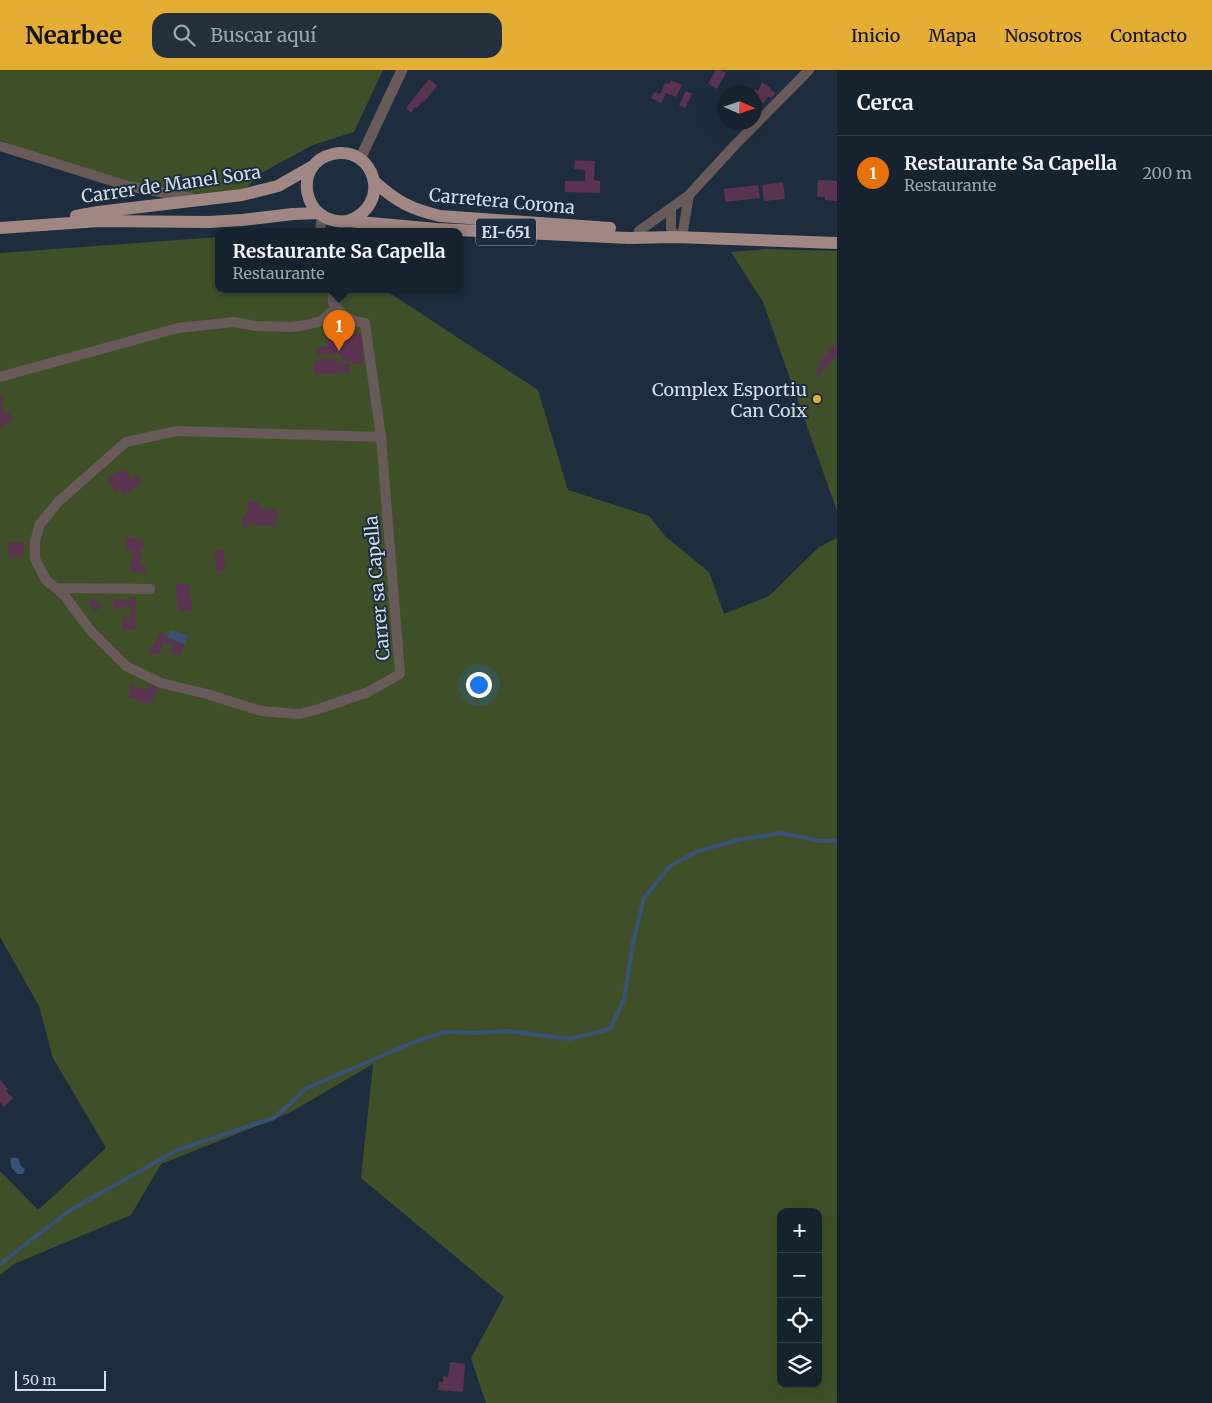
<!DOCTYPE html>
<html lang="es">
<meta charset="utf-8">
<style>
body{margin:0;font-family:Merriweather,serif;background:#232f3a;color:#f1f3f6}
.controls{position:absolute;right:15px;bottom:15px;display:grid;overflow:hidden;border-radius:10px;box-shadow:0 5px 20px #0002}
.controls button{width:45px;height:45px;display:grid;place-items:center;padding:0;border:0;border-bottom:1px solid #353f4a;background:#16222e;color:#f1f3f6;font:25px sans-serif}
.compass{position:absolute;left:717px;top:15px;width:45px;height:45px;border-radius:50%;background:#16222e;box-shadow:0 5px 20px #0002;rotate:93deg}
.scale{position:absolute;left:15px;bottom:12px;width:91px;box-sizing:border-box;padding-left:5px;border:2px solid #d4deea;border-top:0;font-size:14px;line-height:18px;white-space:nowrap;color:#d4deea;-webkit-text-stroke:4px #1d2d3e;paint-order:stroke}
.you{position:absolute;left:478px;top:614px;width:18px;height:18px;margin:-12px;border:4px solid #fff;border-radius:50%;background:#1a73e8;box-shadow:0 0 0 8px #1a73e833}
.badge{display:grid;place-items:center;width:32px;height:32px;border-radius:50%;background:#e4ae35;color:#fff;font-size:16px;font-weight:700}
.pin{position:absolute;translate:-50% -41px;filter:drop-shadow(0 1px 2px #0008)}
.pin::after{content:'';position:absolute;top:26px;width:18px;height:15px;background:inherit;clip-path:polygon(0 0,100% 0,50% 100%)}
.popup{position:absolute;left:215px;top:158px;width:248px;height:65px;box-sizing:border-box;display:grid;place-content:center;border-radius:10px;background:#16222e;filter:drop-shadow(0 1px 4px #0005);font-size:16px;white-space:nowrap;color:#9ea4aa}
.popup b{font-size:19px;color:#f1f3f6}
.popup::after{content:'';position:absolute;left:50%;top:100%;margin-left:-10px;border:10px solid transparent;border-top-color:#16222e}
.list{margin:0;padding:0;list-style:none}
h2{display:flex;justify-content:space-between;align-items:center;height:65px;margin:0;padding:0 20px;font-size:21px}
h2 small{font-size:16px;font-weight:400;color:#9ea4aa}
.list li{display:grid;grid-template-columns:32px 1fr auto;gap:15px;align-items:center;box-sizing:border-box;height:75px;padding:0 20px;border-top:1px solid #353f4a}
.list b{display:block;font-size:19px;white-space:nowrap}
.list p{margin:0;font-size:16px;white-space:nowrap;color:#9ea4aa}
.list em{font-size:16px;font-style:normal;color:#9ea4aa}
.icon{flex:none;width:28px;height:28px;fill:none;stroke:currentColor;stroke-width:2;stroke-linecap:round;stroke-linejoin:round}
.map{position:relative;flex:none;width:837px;height:1333px;overflow:hidden}
header{display:flex;align-items:center;gap:30px;box-sizing:border-box;height:70px;padding:0 25px;background:#e4ae35;color:#111}
header strong{font-size:24px}
nav{display:flex;gap:28px;margin-inline-start:auto;font-size:18px}
.search{width:350px;height:45px;background:#232f3a;display:flex;align-items:center;gap:12px;box-sizing:border-box;padding:0 18px;border-radius:15px;color:#9ea4aa;font-size:19px}
main{display:flex}
aside{flex:1;background:#16222e}
.map>svg:first-child{display:block}
</style>
<header>
<strong>Nearbee</strong>
<div class="search"><svg class="icon" aria-label="search" viewBox="0 0 24 24"><circle cx="10" cy="10" r="6"/><path d="M15 15l6 6"/></svg>Buscar aquí</div>
<nav><a>Inicio</a><a>Mapa</a><a>Nosotros</a><a>Contacto</a></nav>
</header>
<main>
<div class="map">
<svg width="837" height="1333" viewBox="0 0 837 1333">
<rect width="100%" height="100%" fill="#1d2d3e"/>
<!-- green -->
<path fill="#3f5029" fill-rule="evenodd" d="M0,0H383L354,62L313,75L261,103L242,123L194,128L87,103L0,70Z
M219,167V220H385L538,320L568,420L649,446L666,467L709,502L724,544L769,526L819,477L837,468V1333H486L471,1288L504,1227L361,1108L373,994L289,1043L161,1094L131,1145L14,1194L0,1205V1101L38,1140L106,1078L53,988L39,936L0,867V183ZM781,1142H818V1314H781Z
M766,179L837,181V441L763,232L731,182Z"/>
<!-- water -->
<path fill="#385278" d="M172,560L188,566L185,574L167,567Z
M12,1088H18L21,1096L25,1099L23,1104H17L12,1098L10,1090Z"/>
<g fill="none" stroke-linecap="round" stroke-linejoin="round">
<!-- stream -->
<path stroke="#385278" stroke-width="4" d="M0,1194L69,1141L177,1080L274,1048L307,1018L414,972L444,962L476,963L507,961L569,969L610,959L624,929L633,873L644,828L670,796L698,781L738,770L782,763L820,771H837"/>
</g>
<!-- building -->
<path fill="#5a3351" d="M716,0H721L726,3L717,19L708,14Z
M429,9L437,16L424,32L423,31L417,38L415,37L411,43L406,38Z
M671,10L682,15L676,27L666,23L661,33L651,28L654,22L660,24L665,13L669,14Z
M762,12L771,18L770,20L776,23L771,28L768,26L764,33L754,28V22H753L755,19L758,21Z
M686,21L692,24L685,38L679,35Z
M575,90L595,91L594,110L600,111V123L565,122V111H585V100L574,99Z
M818,110L837,111V131L825,130V127H817Z
M783,112L785,129L764,131L762,115Z
M758,115L760,128L725,132L724,119Z
M326,264H362L363,294H352V291L341,290V284L317,285L316,278L327,276Z
M837,273V285L829,293L819,306L815,305L823,287Z
M322,288L338,289V293H349L350,302L314,305L313,291H320Z
M1,325L4,331L2,332L3,335L1,336L5,343L9,342L13,350L0,357V326Z
M125,399L132,409L137,405L142,412L124,425L120,419L116,422L107,409L119,400L120,402Z
M248,431L259,432V437L277,440L276,457L248,454L247,457H242L243,446H247Z
M127,467H137V471L145,472V478H141L140,496H146L145,503L130,502L133,480H126Z
M8,472L24,473V487L8,486Z
M215,480H224L225,501H216Z
M188,513L193,541H179L175,514Z
M131,527L136,528L135,559L123,560V547H130L131,537L122,536V539H114L113,529L131,530Z
M94,528L101,537L95,542L88,533Z
M160,562L166,564L165,566L185,575L181,586L170,582L173,575L164,572L159,585L149,582Z
M131,614L146,620L149,614L158,618L151,633L148,632L147,634L128,626Z
M0,1010L8,1019L6,1021L13,1028L4,1037L0,1032Z
M450,1292L465,1294L463,1322L438,1320L439,1312H443V1306L448,1307Z"/>
<g fill="none" stroke-linecap="round" stroke-linejoin="round">
<!-- minor -->
<path stroke="#675a58" stroke-width="10" d="M0,76L128,116L192,128
M671,139V158L675,167
M639,161L689,125L735,75L809,0
M320,162L322,146
M682,167L689,125
M333,220V233C342,245 349,251 365,253L380,360L381,367L400,604L368,622L319,639L299,644L261,641L207,624L161,613L126,596L90,560L64,525L46,510L35,489V471L40,454L58,432L126,372L177,361L381,367
M0,307L178,258L234,252L256,256L291,257L306,255L321,251L336,238
M56,518L150,519"/>
<!-- tertiary -->
<path stroke="#675a58" stroke-width="11" d="M360,89L402,0"/>
<!-- primary -->
<path stroke="#a18784" stroke-width="12" d="M375,112C397,132 411,139 440,146L610,158
M76,146L98,142L242,125L278,116L313,96
M348,151C393,135 375,75 333,84C291,93 302,157 348,151L437,159L629,168L675,167L837,173
M0,158L99,151L209,152L242,150L293,144L318,143"/>
</g>
<!-- markers -->
<circle fill="#e4ae35" stroke="#1d2d3e" stroke-width="2" cx="817" cy="329" r="5"/>
<g text-anchor="middle" dominant-baseline="central" stroke-width="4" stroke-linejoin="round" paint-order="stroke">
<!-- shield labels -->
<rect fill="#1d2d3e" stroke="#9da9b6" stroke-width="1" x="476" y="148.5" width="60" height="27" rx="4"/>
<g font-size="16" font-weight="bold" fill="#d4deea">
<text x="506" y="162">EI-651</text>
</g>
<!-- street labels -->
<g font-size="18" fill="#d4deea" stroke="#1d2d3e">
<text transform="translate(171 114) rotate(-8)">Carrer de Manel Sora</text>
<text transform="translate(502 131) rotate(5)">Carretera Corona</text>
<text transform="translate(377 518) rotate(-95)">Carrer sa Capella</text>
</g>
<!-- poi labels -->
<g font-size="18" fill="#d4deea" stroke="#1d2d3e" text-anchor="end">
<text x="807" y="319">Complex Esportiu<tspan x="807" dy="21">Can Coix</tspan></text>
</g>
</g>
</svg>
<div class="controls">
<button>+</button>
<button>−</button>
<button><svg class="icon" aria-label="locate" viewBox="0 0 24 24"><circle cx="12" cy="12" r="6"/><path d="M12 2v4M12 18v4M2 12h4M18 12h4"/></svg></button>
<button><svg class="icon" aria-label="layers" viewBox="0 0 24 24"><path d="M12 4l9 5-9 5-9-5zM3 14l9 5 9-5"/></svg></button>
</div>
<svg class="compass" viewBox="-18 -18 36 36"><path d="M0-13l5 13h-10z" fill="#e53935"/><path d="M0 13l5-13h-10z" fill="#9ea4aa"/></svg>
<div class="scale">50 m</div>
<div class="you"></div>
<div class="pin badge" style="left:339px;top:281px;background:#e8710a">1</div>
<div class="popup"><b>Restaurante Sa Capella</b>Restaurante</div>
</div>
<aside>
<h2>Cerca<small></small></h2>
<ul class="list">
<li><span class="badge" style="background:#e8710a">1</span><div><b>Restaurante Sa Capella</b><p>Restaurante</p></div><em>200 m</em></li>
</ul>
</aside>
</main>
